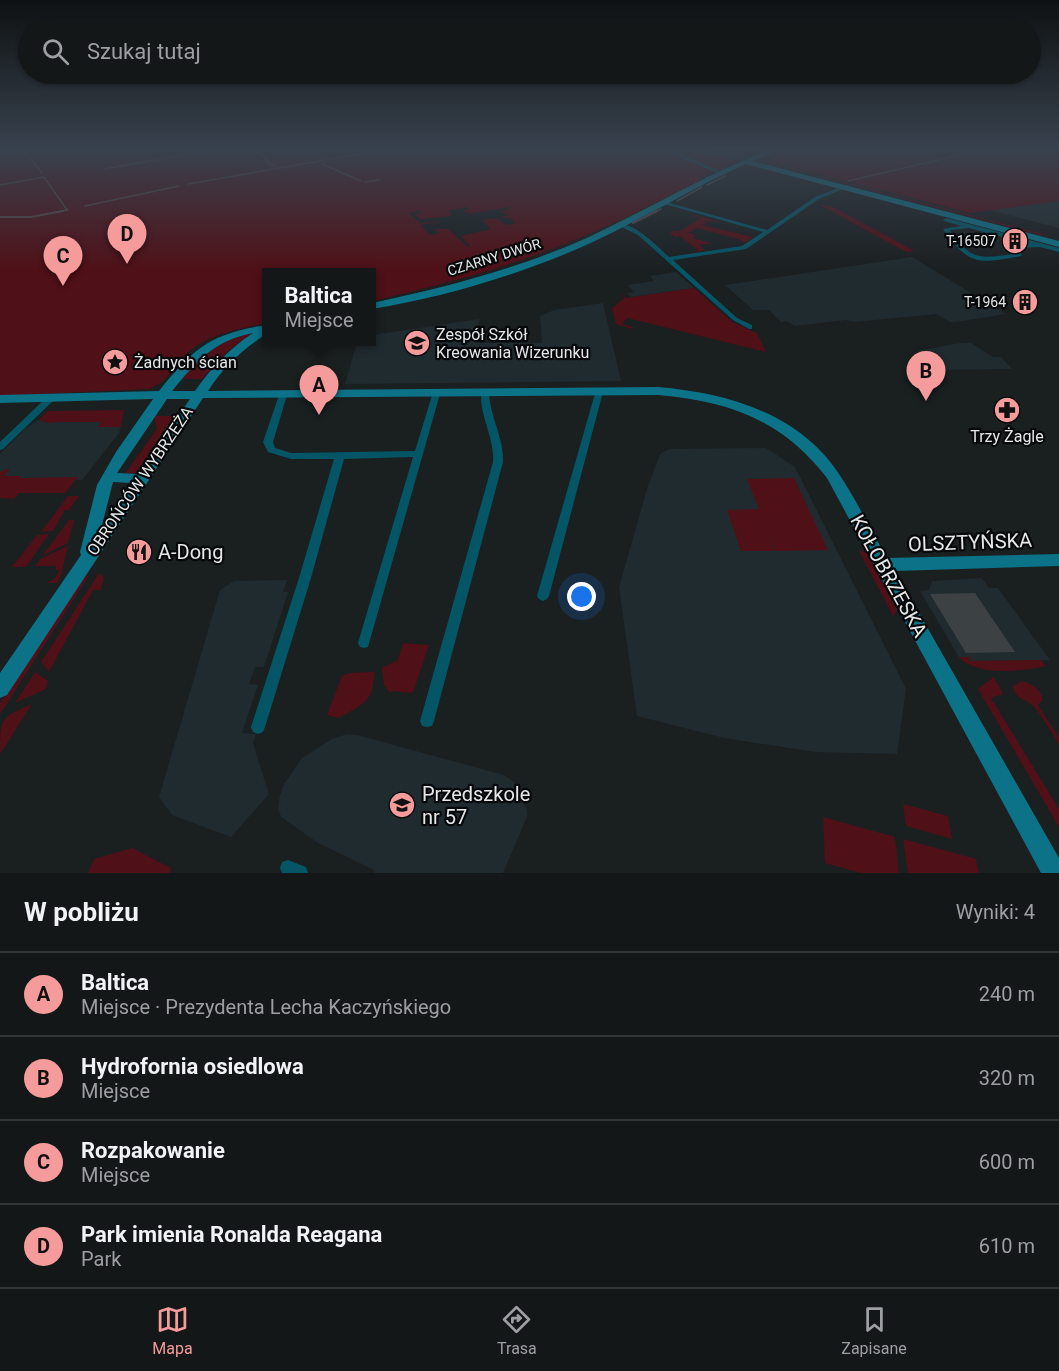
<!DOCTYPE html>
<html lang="pl">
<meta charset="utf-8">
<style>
body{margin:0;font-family:Roboto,sans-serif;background:#212425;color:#f1f3f6}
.you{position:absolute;left:582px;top:597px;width:21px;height:21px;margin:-15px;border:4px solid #fff;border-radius:50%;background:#1a73e8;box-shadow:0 0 0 9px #1a73e833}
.badge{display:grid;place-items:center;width:39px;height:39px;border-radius:50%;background:#f59b9c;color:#111;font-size:20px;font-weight:700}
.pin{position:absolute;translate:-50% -50px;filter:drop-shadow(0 2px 3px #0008)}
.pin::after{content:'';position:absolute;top:32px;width:21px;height:18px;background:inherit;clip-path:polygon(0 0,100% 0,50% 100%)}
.popup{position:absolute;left:262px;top:268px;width:114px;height:78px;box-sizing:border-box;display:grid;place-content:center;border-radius:0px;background:#141718;filter:drop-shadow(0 2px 4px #0005);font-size:20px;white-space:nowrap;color:#9d9fa2}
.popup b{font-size:22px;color:#f1f3f6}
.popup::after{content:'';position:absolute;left:50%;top:100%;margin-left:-12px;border:12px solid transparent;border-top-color:#141718}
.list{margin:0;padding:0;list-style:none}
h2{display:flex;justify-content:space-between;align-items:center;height:78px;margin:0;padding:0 24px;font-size:26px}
h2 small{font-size:20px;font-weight:400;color:#9d9fa2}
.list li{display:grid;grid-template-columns:39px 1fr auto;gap:18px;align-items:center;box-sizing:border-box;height:84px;padding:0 24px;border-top:2px solid #333637}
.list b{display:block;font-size:22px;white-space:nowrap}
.list p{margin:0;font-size:20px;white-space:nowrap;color:#9d9fa2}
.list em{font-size:20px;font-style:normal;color:#9d9fa2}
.icon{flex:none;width:33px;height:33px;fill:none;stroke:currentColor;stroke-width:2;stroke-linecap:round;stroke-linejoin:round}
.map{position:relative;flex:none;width:1059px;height:873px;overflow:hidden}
.search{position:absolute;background:#141718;box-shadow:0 2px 4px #0004;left:18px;right:18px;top:18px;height:66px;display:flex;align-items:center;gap:15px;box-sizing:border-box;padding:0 21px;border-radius:33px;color:#9d9fa2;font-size:22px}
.sheet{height:414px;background:#141718}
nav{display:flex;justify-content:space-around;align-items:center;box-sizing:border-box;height:84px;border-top:2px solid #333637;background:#141718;font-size:16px;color:#9d9fa2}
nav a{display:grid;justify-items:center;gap:3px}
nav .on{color:#f59b9c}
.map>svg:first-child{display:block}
</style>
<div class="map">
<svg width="1059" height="873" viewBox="0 0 1059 873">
<rect width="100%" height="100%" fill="#1a1f20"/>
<!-- built -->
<path fill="#202b2f" d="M1059,201V228L989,210Z
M912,257L1006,314L956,322H950L937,314L854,322L846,320L795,326L786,321L781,322L769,310H753L725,285Z
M676,272L694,288L631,297L627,293L634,292L627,285L654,281L650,276Z
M603,303L621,381L345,384L357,342H372V335L479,319L477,343H542L540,316L554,310Z
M960,343H971L993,357H1001L1012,369L934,370L917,351Z
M39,420H122L119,433L82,480L0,479V454L26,428Z
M766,448L795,467L906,689L897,754L815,752L724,738L637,716L619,587L647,489L660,454L669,449Z
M982,578L989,588H998L1050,660L971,661L969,657H959L920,591L929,590L932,581Z
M287,580L283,592H288L264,667H255L249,684L258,685L242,733L256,734L253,743L269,794L231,837L172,815L159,797L220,590L234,581Z
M347,734L357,735L504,775L514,782L527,810V817L503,873H375L372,869L318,843L281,817L278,808L280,795L284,784L302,758L332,739Z"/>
<!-- green -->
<path fill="#501017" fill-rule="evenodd" d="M0,148H680C688,152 694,147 701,149L691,152L698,154L705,150L711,152L703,154C716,157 725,155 737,162L702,177L701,180C660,200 619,222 577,239C511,267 441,285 372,301V272H266V323C241,329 213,333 192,349C175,363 171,380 149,389L0,396ZM516,206L500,212L510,215L500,217L510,218L516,223L506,225L496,218L482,220L491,229L461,236L470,246L468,247L448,229H435L439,233L430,235L420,225L437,222L439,223L441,221L420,223L409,213L420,211L422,213L415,214L420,219L451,216L449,210L468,207L469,209L463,210L469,214Z
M798,148H1059V201L970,213L768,161L770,158Z
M766,163H771L1051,236L1041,235Z
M818,204L831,206L915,251L906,252Z
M689,213L719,222L709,221L702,225L753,237L744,243L741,242L742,240L697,228L688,233L696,235L693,238L713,244H699L705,250L690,254L699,251L680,236L675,237L670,233L674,230L678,232L701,218Z
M694,288L732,322L757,333L766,352L627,318L622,324L633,327L632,329L616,324L612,308L624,298L620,292L626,298Z
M255,331L227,352L202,379H182C203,350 221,342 255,331Z
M124,410L121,427H98L101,422H58L48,423L39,420L47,411Z
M154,416H179L173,418L144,461H148C142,470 136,475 125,474L157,429Z
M7,469H10L4,476H21L20,478L78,477L65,493H19L14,499L0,498V472Z
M794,478L828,550L776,551L770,535L775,551H741L727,510L759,509L747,479Z
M68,496H79L69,510H65L53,531L41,532Z
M69,520H74L68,543L42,556Z
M49,534L26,567H12L37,535Z
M68,546L61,576L57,583H47L54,579L60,570H55L56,566H35L40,559Z
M859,551L866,552L897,609L895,615L893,616Z
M99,573L104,578L101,590H93L49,672L41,662Z
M90,574L0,714V703L81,580Z
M403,643L429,645L413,693L393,691L390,693L384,685L382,668L398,660Z
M959,657H969L971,661L1041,660L1046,666C1024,671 976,677 959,657Z
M35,672L48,681L46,689L15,703Z
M374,672C374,702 363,704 339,718L327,715L342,676L349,673Z
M994,677L1003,694L991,698L1059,809V827L978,689Z
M1022,681C1032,684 1041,689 1043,700L1038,705L1059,737V744C1051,732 1044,719 1035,708C1028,699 1015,701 1013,686Z
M32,704L0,754C0,719 0,717 32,704Z
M903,804L948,816L952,839L906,826Z
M823,817L895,837L899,873H860L825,863Z
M903,839L976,859L979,873H908Z
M132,848L171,868L170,873H88L94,859Z"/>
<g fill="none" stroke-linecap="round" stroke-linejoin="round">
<!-- stream-far1 -->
<path stroke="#564647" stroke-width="1.5" d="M247,148L263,155L268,163L275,166
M0,154L26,152
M30,158L42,173
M322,164L361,181
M104,169L223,148
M848,181L990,148
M364,182L380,180
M188,184L384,150
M0,185L44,177L67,210
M707,185L725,176
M677,201L702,187
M85,206L179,186
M55,212L68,210
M654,212L661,209"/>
<!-- stream -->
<path stroke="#564647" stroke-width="2" d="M0,217H31L63,211
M633,223L657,211"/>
</g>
<!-- building -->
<path fill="#3c4143" d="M975,593L1015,652L966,653L930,594Z"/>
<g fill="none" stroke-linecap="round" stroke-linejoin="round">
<!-- street -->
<path fill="#045566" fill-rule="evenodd" d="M659,148H666L719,171L715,172Z
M846,185L850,186L819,199L746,249L673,260L737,318L752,325V329H749L733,320L638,235L617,225C633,220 658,247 669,257L742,246L763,232L661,203L666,202L767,230L815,197Z
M946,218L1059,248V252L1040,247L1018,248L1017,249L1022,255L1021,256C978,264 969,266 943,229L961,226L944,221L943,220ZM969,228L1029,244L1014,245L1011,249L1015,254C979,258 972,262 950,230Z
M596,390H602L603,392L549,596L547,599L543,601L539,599L537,596Z
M482,391H485L489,393C490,417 504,438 503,462L434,721L432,726L427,727L422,726L420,721L493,462C495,437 477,411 482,391Z
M433,392H439L440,394L368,647L364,648L360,647L358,643L413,457L344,459L311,578L265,727L263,732L258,734L253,732L251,727L299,578L334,459H291L268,452L263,442L279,395L283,393L287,395L273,442L275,448L291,453L415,451Z
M52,394L56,397L55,399L3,449L0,450V442L49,395Z
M288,860L306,867L308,873H282L280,868L282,862Z"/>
<!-- secondary -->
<path fill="#0c7287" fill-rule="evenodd" d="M774,148H784L752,161L1059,241V247L746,164C694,187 646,217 595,241C525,273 447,297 372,309V303C446,287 520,268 589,237C651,208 710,172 774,148Z
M260,326L266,327V334C241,351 225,365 208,391L658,387C727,393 799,413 839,474C857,501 871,531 887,558L1059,554V566L895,571L1059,858V873H1041L827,478C782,420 729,401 658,395L203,398L7,695L0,698V673L81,555L80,552L97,485L116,452L153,399L0,403V395L159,391C191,351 208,335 260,326ZM253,333C229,349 212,367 195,391H172C197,361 213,341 253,333ZM167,399H190L138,474L117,473ZM113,482L131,483L102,525Z"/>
</g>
<!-- sky -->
<linearGradient id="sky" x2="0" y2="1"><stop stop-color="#0e1112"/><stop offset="0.55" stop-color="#38424e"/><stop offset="1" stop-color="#38424e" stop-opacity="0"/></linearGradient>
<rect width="1059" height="271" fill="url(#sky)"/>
<!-- icons -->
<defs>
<g id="building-disc" transform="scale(1.35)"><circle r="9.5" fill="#f59b9c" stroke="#070809"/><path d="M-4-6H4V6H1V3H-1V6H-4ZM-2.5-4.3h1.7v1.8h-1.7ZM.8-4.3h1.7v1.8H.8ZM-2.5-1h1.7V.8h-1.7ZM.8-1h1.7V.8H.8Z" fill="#111"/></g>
<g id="school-disc" transform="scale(1.35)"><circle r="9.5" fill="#f59b9c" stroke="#070809"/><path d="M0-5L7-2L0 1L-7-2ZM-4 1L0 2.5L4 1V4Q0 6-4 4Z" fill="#111"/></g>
<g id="sight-disc" transform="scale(1.35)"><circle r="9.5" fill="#f59b9c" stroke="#070809"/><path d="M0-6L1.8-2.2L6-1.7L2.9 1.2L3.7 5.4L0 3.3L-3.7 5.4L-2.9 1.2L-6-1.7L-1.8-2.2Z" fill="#111"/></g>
<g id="pharmacy-disc" transform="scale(1.35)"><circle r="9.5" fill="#f59b9c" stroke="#070809"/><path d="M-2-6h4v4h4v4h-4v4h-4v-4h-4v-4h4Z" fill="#111"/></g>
<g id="restaurant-disc" transform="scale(1.35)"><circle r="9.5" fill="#f59b9c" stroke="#070809"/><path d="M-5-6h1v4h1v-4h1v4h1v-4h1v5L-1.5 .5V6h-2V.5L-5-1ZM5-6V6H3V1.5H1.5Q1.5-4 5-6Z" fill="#111"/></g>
</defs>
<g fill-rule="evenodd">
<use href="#building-disc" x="1015" y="241"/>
<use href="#building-disc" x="1025" y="302"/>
<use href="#school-disc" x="417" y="343"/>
<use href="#sight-disc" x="115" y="362"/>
<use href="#pharmacy-disc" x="1007" y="410"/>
<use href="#restaurant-disc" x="139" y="552"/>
<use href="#school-disc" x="402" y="805"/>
</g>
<g text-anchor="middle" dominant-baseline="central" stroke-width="4.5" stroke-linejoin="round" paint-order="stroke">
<!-- far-poi labels -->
<g font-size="14" fill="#e4e8e9" stroke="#070809" text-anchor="end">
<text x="996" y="241">T-16507</text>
<text x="1006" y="302">T-1964</text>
</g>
<!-- far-street labels -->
<g font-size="14" fill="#e4e8e9" stroke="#070809">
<text transform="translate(494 257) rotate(-17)">CZARNY DWÓR</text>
</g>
<!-- poi labels -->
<g font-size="16" fill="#e4e8e9" stroke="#070809" text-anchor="start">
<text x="436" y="334">Zespół Szkół<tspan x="436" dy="18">Kreowania Wizerunku</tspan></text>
<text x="134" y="362">Żadnych ścian</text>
<text x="1007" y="436" text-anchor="middle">Trzy Żagle</text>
</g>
<!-- street labels -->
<g font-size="16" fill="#e4e8e9" stroke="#070809">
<text transform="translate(140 481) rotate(-56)">OBROŃCÓW WYBRZEŻA</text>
</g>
<!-- near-street labels -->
<g font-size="20" fill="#e4e8e9" stroke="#070809">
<text transform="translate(970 542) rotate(-2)">OLSZTYŃSKA</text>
<text transform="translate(889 576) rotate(61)">KOŁOBRZESKA</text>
</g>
<!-- near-poi labels -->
<g font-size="20" fill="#e4e8e9" stroke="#070809" text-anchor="start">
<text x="158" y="552">A-Dong</text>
<text x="422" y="794">Przedszkole<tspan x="422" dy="23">nr 57</tspan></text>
</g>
</g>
</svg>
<div class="you"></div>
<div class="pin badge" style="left:319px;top:415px">A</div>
<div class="popup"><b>Baltica</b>Miejsce</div>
<div class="pin badge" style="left:926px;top:401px">B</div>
<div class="pin badge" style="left:63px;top:286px">C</div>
<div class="pin badge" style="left:127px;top:264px">D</div>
<div class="search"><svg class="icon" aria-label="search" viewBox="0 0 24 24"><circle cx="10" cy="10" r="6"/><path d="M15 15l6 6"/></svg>Szukaj tutaj</div>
</div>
<section class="sheet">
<h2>W pobliżu<small>Wyniki: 4</small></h2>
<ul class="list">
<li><span class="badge">A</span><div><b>Baltica</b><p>Miejsce · Prezydenta Lecha Kaczyńskiego</p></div><em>240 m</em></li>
<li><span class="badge">B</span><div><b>Hydrofornia osiedlowa</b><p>Miejsce</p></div><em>320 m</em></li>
<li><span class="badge">C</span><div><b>Rozpakowanie</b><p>Miejsce</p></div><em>600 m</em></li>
<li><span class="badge">D</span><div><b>Park imienia Ronalda Reagana</b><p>Park</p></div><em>610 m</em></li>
</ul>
</section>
<nav>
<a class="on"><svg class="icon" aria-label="map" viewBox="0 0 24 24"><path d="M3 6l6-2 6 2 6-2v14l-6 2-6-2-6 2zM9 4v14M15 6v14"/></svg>Mapa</a>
<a><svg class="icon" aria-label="directions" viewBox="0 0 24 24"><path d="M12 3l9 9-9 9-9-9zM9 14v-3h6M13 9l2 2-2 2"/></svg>Trasa</a>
<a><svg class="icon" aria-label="saved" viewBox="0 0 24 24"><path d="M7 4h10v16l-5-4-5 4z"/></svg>Zapisane</a>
</nav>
